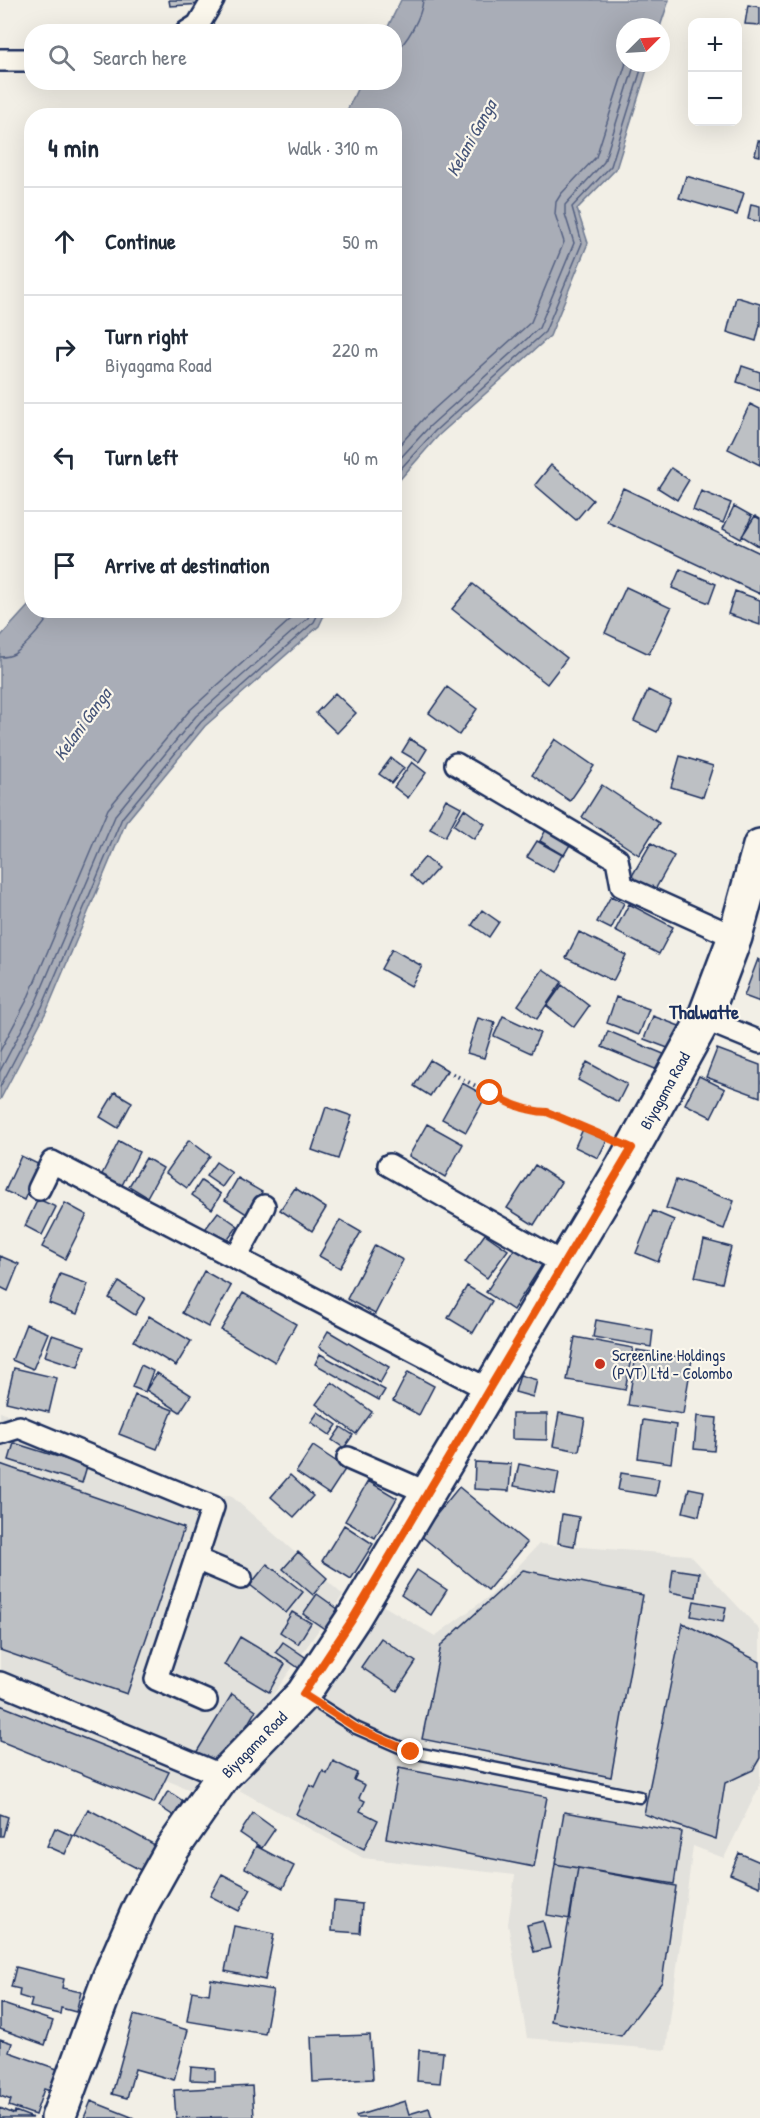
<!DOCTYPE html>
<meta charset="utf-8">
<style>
body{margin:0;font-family:"Patrick Hand",sans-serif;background:#f2f2f3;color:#1f2937}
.controls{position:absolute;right:18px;top:18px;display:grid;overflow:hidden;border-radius:12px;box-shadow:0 6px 24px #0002}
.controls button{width:54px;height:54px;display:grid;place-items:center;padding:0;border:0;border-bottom:2px solid #e0e1e3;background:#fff;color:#1f2937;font:30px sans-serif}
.compass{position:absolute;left:616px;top:18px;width:54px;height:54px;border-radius:50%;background:#fff;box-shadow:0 6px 24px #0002;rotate:66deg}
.stop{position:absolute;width:18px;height:18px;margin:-14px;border:4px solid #ea580c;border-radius:50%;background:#fff}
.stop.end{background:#ea580c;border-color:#fff;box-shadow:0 2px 6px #0008}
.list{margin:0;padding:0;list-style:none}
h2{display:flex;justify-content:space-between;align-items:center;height:78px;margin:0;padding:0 24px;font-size:26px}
h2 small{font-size:20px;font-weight:400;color:#747a83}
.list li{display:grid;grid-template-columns:39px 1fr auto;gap:18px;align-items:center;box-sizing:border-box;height:108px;padding:0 24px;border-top:2px solid #e0e1e3}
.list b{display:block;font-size:22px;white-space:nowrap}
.list p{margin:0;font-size:20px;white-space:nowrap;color:#747a83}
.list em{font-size:20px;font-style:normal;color:#747a83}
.icon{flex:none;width:33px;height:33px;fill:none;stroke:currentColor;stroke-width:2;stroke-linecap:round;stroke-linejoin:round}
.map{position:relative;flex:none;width:760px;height:2118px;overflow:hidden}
.search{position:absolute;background:#fff;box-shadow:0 6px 24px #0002;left:24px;top:24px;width:378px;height:66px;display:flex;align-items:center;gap:15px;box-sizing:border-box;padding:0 21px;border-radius:24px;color:#747a83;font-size:22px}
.panel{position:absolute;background:#fff;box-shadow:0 6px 24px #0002;left:24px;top:108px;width:378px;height:510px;border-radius:24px}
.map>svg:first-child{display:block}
</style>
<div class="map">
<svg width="760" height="2118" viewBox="0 0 760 2118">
<rect width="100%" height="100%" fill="#f2efe6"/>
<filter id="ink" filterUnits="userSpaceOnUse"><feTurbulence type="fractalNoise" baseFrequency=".0167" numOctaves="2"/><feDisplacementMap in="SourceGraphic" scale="12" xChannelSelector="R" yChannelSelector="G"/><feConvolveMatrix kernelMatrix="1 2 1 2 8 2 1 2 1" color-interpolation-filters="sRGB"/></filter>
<g filter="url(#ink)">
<!-- built -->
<path fill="#e2e1dc" d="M0,1412L63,1435L184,1498L230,1495L343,1595L203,1795L0,1713Z
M539,1544L690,1555L760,1630V1785L724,1858L693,1846L666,2050L527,2038L508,1924L515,1875L363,1858L239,1790L342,1651L370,1598L435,1636L491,1595Z"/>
<!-- water -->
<path fill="#a9adb7" stroke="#707b93" stroke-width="1.5" d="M401,0H669L660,27H625V63H649L616,169L577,209L588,243L550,336L439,435L395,485L394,116L345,115L360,83L394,82V32L386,31Z
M31,603L32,610L326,611L319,626L205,726L126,822L47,1010L0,1100V637Z"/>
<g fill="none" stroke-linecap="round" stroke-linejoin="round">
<!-- shore -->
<path stroke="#546182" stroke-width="1.5" d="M394,52C407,44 422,15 423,0
M394,451L424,418L531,322L564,242L555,214L556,202L561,194L596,157L626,63
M394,465L430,426L539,328L574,243L565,214V205L604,162L635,63
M394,476L435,431L545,332L582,243L572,207L611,166L643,63
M0,657C5,657 9,657 14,654C25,647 47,622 53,610
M0,1051L27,1000L108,809L190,710L301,610
M0,1071L35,1004L116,814L196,716L308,618L311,610
M0,1087L42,1007L122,818L201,722L314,622L320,610"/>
</g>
<!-- building -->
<path fill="#bdc0c4" stroke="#1b2f5e" stroke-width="1.5" d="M169,0H203V4L170,6Z
M748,5L760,7V25L745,24Z
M758,141H760V156L755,155Z
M686,176L744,193L737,215L679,198Z
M751,204L760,206V222L748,219Z
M736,297L760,304V325L756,341L727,332Z
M742,366L760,372V390L737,382Z
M750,404L760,409V465L728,449Z
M551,465L593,500L576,520L535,485Z
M671,468L689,480L677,500L658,488Z
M623,488L760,553V594L607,522Z
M701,491L731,503L723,523L693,510Z
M734,506L752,516L741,539L723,529Z
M755,516L760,519V547L742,536Z
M680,569L716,584L709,603L672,588Z
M473,584L567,658L547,684L452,609Z
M626,587L671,608L649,654L605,633Z
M735,591L760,600V625L728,614Z
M447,687L477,709L459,735L429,713Z
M648,690L671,701L657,732L634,721Z
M335,693L356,713L337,733L316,713Z
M410,739L427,749L419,762L402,752Z
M555,739L594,766L570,801L532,775Z
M680,756L713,766L703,797L671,787Z
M391,758L404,768L392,783L379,774Z
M412,762L426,773L408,798L394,787Z
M602,785L659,823L639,855L582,817Z
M446,799L461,807L445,837L430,829Z
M464,809L485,824L474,839L454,825Z
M549,824L574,838L564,855L540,841Z
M537,841L562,855L553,872L527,857Z
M651,843L674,856L652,895L629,881Z
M425,857L438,868L422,886L410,875Z
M611,896L624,903L611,929L597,922Z
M629,904L673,927L659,954L615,931Z
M482,910L499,922L489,937L472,925Z
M579,932L626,955L613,981L566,958Z
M392,949L422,966L411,986L381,969Z
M758,959L760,960V1002L744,996Z
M543,969L562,982L537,1019L518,1005Z
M562,985L589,1006L574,1027L547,1006Z
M616,997L649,1009L639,1035L607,1023Z
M503,1016L540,1033L531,1053L494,1036Z
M653,1016L682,1027L673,1050L644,1039Z
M478,1018L495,1023L484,1058L467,1053Z
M608,1031L666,1055L660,1071L602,1047Z
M717,1049L760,1065V1097L706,1077Z
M430,1060L447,1070L430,1096L414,1086Z
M587,1062L627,1084L618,1102L578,1080Z
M699,1076L725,1089L711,1117L685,1104Z
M462,1083L486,1096L466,1132L442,1119Z
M115,1092L132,1102L118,1128L100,1117Z
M326,1107L352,1116L338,1159L312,1150Z
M427,1124L463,1144L445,1177L409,1156Z
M583,1129L607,1140L598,1158L575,1147Z
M189,1140L210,1156L187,1188L166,1173Z
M119,1141L139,1152L118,1193L98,1182Z
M21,1156L40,1165L24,1200L5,1191Z
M146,1158L163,1168L147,1197L129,1186Z
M216,1162L232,1173L222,1187L206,1176Z
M535,1165L561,1182L534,1225L507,1208Z
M238,1178L262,1192L248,1215L225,1200Z
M676,1180L734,1201L724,1229L666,1208Z
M201,1181L221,1194L212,1209L192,1195Z
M295,1188L326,1208L312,1231L280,1210Z
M38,1199L56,1207L42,1235L25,1226Z
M65,1203L87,1215L65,1259L42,1247Z
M653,1211L674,1220L658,1262L636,1253Z
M218,1212L238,1226L223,1246L203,1232Z
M340,1220L361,1232L340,1268L319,1256Z
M485,1234L508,1250L487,1278L465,1262Z
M704,1240L731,1247L722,1283L695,1277Z
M375,1245L403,1260L375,1314L347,1299Z
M515,1248L542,1265L513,1310L486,1292Z
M0,1256L19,1264L8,1291L0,1287Z
M204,1271L231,1286L208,1327L182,1313Z
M60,1274L88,1284L77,1314L49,1303Z
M119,1282L145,1298L135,1315L109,1298Z
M467,1286L492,1301L473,1333L448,1318Z
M243,1293L296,1324L275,1362L221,1330Z
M149,1316L191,1341L176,1366L134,1341Z
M596,1320L653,1330L651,1347L593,1337Z
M26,1324L48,1333L33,1369L12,1360Z
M328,1331L389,1367L380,1383L319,1347Z
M52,1335L85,1346L78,1367L45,1356Z
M575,1337L633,1348L625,1390L567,1380Z
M637,1350L692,1359L683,1414L628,1405Z
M320,1354L385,1390L379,1400L315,1364Z
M141,1365L153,1371L145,1392L132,1387Z
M14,1368L57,1378L49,1412L6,1402Z
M408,1372L434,1386L419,1415L393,1401Z
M157,1373L191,1395L180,1412L146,1390Z
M520,1375L537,1380L533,1397L515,1392Z
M332,1382L372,1412L356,1434L316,1404Z
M135,1395L173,1410L157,1449L119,1434Z
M318,1412L337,1425L330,1435L311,1422Z
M559,1413L585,1418L579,1451L553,1446Z
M512,1414H547V1440L512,1439Z
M697,1416L717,1418L714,1451L694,1449Z
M643,1420L676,1425L671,1463L638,1458Z
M341,1427L353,1435L344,1448L332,1440Z
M14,1443L87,1466L82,1483L9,1460Z
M313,1446L346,1468L329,1494L296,1472Z
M475,1462L511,1464L509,1491L474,1489Z
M0,1464L184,1528L127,1694L0,1650Z
M519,1464L559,1472L555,1494L514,1486Z
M621,1473L659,1479L656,1496L618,1490Z
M290,1475L313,1496L294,1517L271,1497Z
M368,1481L397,1498L375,1538L345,1521Z
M459,1487L527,1543L488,1590L420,1535Z
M689,1488L704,1491L699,1516L683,1512Z
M562,1514L579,1517L574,1546L558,1543Z
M344,1525L373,1544L351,1579L322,1561Z
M298,1552L327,1578L313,1595L283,1569Z
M267,1564L303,1592L286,1613L250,1585Z
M673,1569L699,1573L696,1597L670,1592Z
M417,1570L447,1590L431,1615L401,1595Z
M523,1570L643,1595L611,1777L422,1739L441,1645Z
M317,1594L342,1612L329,1632L303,1614Z
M694,1601L726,1607L723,1622L691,1616Z
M292,1612L311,1623L298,1644L280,1632Z
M683,1623L760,1662V1758L753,1770L725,1783L716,1839L644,1814Z
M240,1637L285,1664L269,1692L224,1665Z
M381,1638L416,1662L397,1691L361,1667Z
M283,1642L308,1659L300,1669L276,1652Z
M232,1694L256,1710L222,1768L196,1753Z
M0,1705L169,1772L154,1803L0,1741Z
M333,1761L357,1773L354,1780L365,1785L359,1798L365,1801L360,1811L378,1820L364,1849L296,1814L310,1785L315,1788L323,1771L327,1774Z
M399,1768L547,1797L534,1867L386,1838Z
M168,1791L183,1801L174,1816L159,1806Z
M88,1809L157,1846L144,1872L74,1835Z
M564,1812L682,1832L674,1884L555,1864Z
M253,1813L275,1829L262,1848L240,1833Z
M0,1814L8,1817L3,1836H0Z
M55,1828L73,1836L65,1854L47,1846Z
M256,1846L294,1866L283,1888L245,1868Z
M739,1853L760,1862V1887L730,1874Z
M555,1864L578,1868L570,1919L547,1915Z
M578,1868L676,1886L662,1982L621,2036L551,2021Z
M222,1874L251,1889L239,1911L210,1896Z
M334,1901L362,1904L360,1933L332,1931Z
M543,1921L550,1948L534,1952L527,1925Z
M234,1926L274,1934L265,1980L225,1971Z
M16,1967L64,1979L62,1988L81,1992L76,2012L61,2008L60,2014L30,2007L32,2000L19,1996L20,1989L11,1987Z
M211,1979L273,1990L265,2034L187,2021L192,1991L209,1994Z
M0,2003L53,2021L45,2045L0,2029Z
M134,2015L188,2030L174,2080L135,2069L127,2098L112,2094Z
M370,2035L373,2079L313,2082L311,2037Z
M0,2039L12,2043L9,2052L60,2070L53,2092L44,2089L35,2115L9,2106L11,2100L0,2096Z
M419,2050L443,2052L440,2083L417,2081Z
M191,2067L215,2069V2081L190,2080Z
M252,2086L254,2117L176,2118L174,2090Z
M91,2101L134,2118H84Z
M405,2101L409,2114L429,2108L432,2118H357L356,2116Z
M0,2108L14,2114L15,2111L33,2118H0Z"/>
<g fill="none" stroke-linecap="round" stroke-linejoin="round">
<!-- service casing -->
<g stroke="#1b2f5e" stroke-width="15">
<path id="service" d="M306,1696L356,1728L411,1752L639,1797"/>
</g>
<!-- minor casing -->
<g stroke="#1b2f5e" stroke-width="26">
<path id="minor" d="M187,32L198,25L213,0
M0,60H32
M456,764L617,859L622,886L735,937
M704,1019L760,1042
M389,1165L564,1264
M39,1189L52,1162L489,1390
M236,1258L264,1206
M0,1433L19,1427L213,1507L156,1679L206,1701
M348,1458L428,1493
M196,1559L241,1578
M0,1683L223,1776"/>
</g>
<!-- primary casing -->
<g stroke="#1b2f5e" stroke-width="38">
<g id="primary">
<path id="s1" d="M58,2118L110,1976L140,1907L173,1848L223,1776L303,1694L352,1620L623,1166L704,1019L735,937L760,846"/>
</g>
</g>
<!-- path -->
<path stroke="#1b2f5e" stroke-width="4" stroke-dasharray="1.5 4.5" stroke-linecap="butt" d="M447,1071L516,1107L531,1111H547L609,1138"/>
<!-- service -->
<use href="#service" stroke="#fbf7ec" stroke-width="10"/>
<!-- minor -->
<use href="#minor" stroke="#fbf7ec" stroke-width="21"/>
<!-- primary -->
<use href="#primary" stroke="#fbf7ec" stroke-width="33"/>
</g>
</g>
<g fill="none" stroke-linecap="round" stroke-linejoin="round" filter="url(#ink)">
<!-- route -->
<path stroke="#ea580c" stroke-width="8" d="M411,1752L356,1728L303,1694L352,1620L632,1148L547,1112C524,1111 509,1103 490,1093"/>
</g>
<!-- markers -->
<circle fill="#c8321e" stroke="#fbf7ec" stroke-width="2" cx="600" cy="1364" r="6"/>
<g text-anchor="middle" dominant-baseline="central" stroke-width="4.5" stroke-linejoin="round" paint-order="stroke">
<!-- street labels -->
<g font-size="16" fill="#1b2f5e" stroke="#fbf7ec">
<text stroke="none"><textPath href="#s1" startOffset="1200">Biyagama Road</textPath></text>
<text stroke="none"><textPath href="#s1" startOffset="426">Biyagama Road</textPath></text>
</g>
<!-- poi labels -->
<g font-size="16" fill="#1b2f5e" stroke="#fbf7ec" text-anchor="start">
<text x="612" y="1355">Screenline Holdings<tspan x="612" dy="18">(PVT) Ltd - Colombo</tspan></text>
</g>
<!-- water labels -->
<g font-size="18" font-style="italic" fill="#465579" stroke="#fbf7ec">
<text transform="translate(471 138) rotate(-61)">Kelani Ganga</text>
<text transform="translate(82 724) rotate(-54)">Kelani Ganga</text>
</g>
<!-- quarter labels -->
<g font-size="20" font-weight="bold" fill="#1b2f5e" stroke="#fbf7ec">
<text x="704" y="1011">Thalwatte</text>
</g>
</g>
</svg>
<div class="controls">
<button>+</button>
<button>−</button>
</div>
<svg class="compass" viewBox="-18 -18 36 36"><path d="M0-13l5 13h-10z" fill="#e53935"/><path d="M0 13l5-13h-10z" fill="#747a83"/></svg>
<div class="stop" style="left:490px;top:1093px"></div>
<div class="stop end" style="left:411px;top:1752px"></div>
<div class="search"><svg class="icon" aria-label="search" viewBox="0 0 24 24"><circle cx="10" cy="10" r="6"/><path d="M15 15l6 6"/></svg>Search here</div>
<section class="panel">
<h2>4 min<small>Walk · 310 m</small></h2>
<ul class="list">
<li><svg class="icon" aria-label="ahead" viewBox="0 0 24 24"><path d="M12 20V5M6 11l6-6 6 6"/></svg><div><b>Continue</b></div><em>50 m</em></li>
<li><svg class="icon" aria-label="right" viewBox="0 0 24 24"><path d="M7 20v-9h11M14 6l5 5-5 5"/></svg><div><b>Turn right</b><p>Biyagama Road</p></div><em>220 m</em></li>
<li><svg class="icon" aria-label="left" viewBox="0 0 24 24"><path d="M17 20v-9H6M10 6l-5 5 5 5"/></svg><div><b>Turn left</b></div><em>40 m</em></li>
<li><svg class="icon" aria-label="arrive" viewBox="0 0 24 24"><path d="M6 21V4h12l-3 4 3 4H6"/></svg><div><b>Arrive at destination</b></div></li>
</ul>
</section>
</div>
